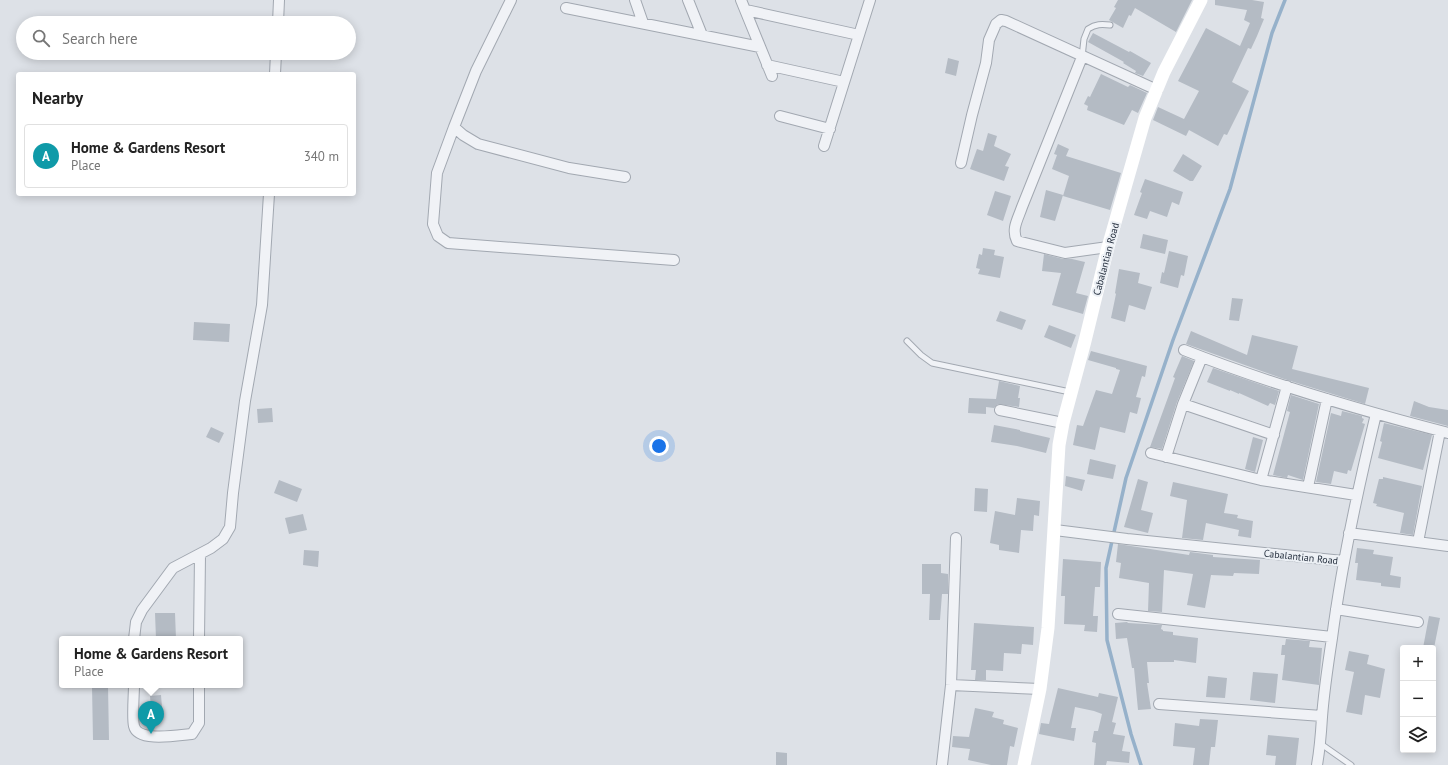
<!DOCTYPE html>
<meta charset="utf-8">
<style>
body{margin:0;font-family:"PT Sans",sans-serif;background:#f2f2f2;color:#222}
.controls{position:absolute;right:12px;bottom:12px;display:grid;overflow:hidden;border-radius:4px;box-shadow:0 2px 10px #0003}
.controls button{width:36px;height:36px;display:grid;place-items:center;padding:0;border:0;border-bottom:1px solid #e0e0e0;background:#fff;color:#222;font:20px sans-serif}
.you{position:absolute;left:659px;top:446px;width:14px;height:14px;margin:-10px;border:3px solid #fff;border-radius:50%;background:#1a73e8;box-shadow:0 0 0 6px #1a73e833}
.badge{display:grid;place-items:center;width:26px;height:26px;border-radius:50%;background:#d43a59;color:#fff;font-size:13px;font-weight:700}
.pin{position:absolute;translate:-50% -33px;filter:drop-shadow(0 1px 2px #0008)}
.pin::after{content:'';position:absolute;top:21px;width:14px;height:12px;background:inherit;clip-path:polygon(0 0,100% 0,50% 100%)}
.popup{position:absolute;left:59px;top:636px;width:184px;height:52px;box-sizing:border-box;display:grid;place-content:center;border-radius:4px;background:#fff;filter:drop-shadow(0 1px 3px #0005);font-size:13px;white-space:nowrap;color:#767676}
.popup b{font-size:15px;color:#222}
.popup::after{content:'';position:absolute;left:50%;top:100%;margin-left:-8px;border:8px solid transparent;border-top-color:#fff}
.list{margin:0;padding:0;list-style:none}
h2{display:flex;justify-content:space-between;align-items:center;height:52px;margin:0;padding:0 16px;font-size:17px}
h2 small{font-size:13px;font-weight:400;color:#767676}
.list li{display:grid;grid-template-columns:26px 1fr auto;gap:12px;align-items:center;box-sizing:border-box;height:64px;margin:0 8px 8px;padding:0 8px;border:1px solid #e0e0e0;border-radius:4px}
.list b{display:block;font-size:15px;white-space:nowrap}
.list p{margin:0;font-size:13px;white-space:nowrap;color:#767676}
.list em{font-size:13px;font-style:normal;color:#767676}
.icon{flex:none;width:22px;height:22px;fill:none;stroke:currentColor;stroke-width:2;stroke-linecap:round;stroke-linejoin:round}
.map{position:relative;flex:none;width:1448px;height:765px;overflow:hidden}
.search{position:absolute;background:#fff;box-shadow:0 2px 10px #0003;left:16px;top:16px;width:340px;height:44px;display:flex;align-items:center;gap:10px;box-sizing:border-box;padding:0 14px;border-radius:22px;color:#767676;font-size:15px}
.panel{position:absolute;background:#fff;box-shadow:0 2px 10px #0003;left:16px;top:72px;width:340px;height:124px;border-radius:4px}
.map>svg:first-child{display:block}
</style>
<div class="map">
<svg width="1448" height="765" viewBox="0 0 1448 765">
<rect width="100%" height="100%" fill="#dde1e7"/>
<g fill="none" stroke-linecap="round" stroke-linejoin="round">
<!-- stream -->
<path stroke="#96b1ca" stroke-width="3.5" d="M1141,765L1131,734L1107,640L1106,568L1126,478L1173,340L1230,189L1272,33L1285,0"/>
</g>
<!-- building -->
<path fill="#b4bbc4" d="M1118,0H1192L1176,32L1135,8L1131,16L1129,15L1123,28L1109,20L1116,8L1114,7Z
M1215,0H1252L1264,2L1261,18L1264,19L1257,36L1251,49L1248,48L1232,82L1249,91L1227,135L1224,134L1218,146L1189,130L1186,136L1153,120L1158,107L1184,119L1199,91L1178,81L1206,28L1240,46L1250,23L1244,20L1247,10L1215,5Z
M1093,33L1129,52L1130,51L1151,63L1143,76L1135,73L1136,71L1123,63L1124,62L1088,42Z
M948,58L959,61L956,76L945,73Z
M1101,74L1128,87L1130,85L1147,93L1138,113L1132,110L1124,125L1087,110L1088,106L1084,104L1088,96L1090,97Z
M988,133L997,136L994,146L1011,154L1005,166L1009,167L1004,181L970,169L977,149L983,151Z
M1058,144L1069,149L1066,156L1121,173L1110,210L1063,196L1069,176L1052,169L1057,155L1054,154Z
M1183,154L1202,166L1193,181H1190L1173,171Z
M1145,179L1183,192L1179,205L1172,202L1167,217L1150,211L1147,219L1134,215L1142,193L1140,192Z
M1046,190L1063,195L1055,221L1040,217Z
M995,191L1011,196L1003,221L987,215Z
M1143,234L1168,240L1165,254L1140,248Z
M983,248L995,250L994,255L1004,257L1000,278L978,274L980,269L976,268L979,254L982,255Z
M1169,251L1188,256L1184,276L1181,275L1178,288L1160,283L1162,272L1164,273Z
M1044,254L1063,259H1072L1085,262L1076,293L1088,296L1083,314L1052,305L1061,273L1042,271Z
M1119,269L1140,273L1138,283L1152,287L1145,310L1129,305L1125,322L1111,318L1116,294L1115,293Z
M1232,298L1243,299L1239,321L1229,320Z
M1000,311L1026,320L1022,330L996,321Z
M194,322L230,324L229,342L193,340Z
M1049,325L1076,335L1071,348L1044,337Z
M1191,331L1247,355L1252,335L1298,346L1292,369L1369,388L1365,404L1284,379L1186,344Z
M1091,351L1147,366L1145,377L1142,376L1136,397L1141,398L1137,414L1130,412L1125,433L1100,427L1095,450L1073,445L1077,425L1083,426L1096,390L1112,394L1120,370L1116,369V368L1088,360Z
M1182,356L1194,361L1177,402L1162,449L1150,447L1175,378L1173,377Z
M1213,368L1279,391L1275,405L1270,403L1268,406L1239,393V394L1230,390V391L1207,382Z
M999,381L1020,386L1018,398H1020L1019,407L998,404L994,408L986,407V414L968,413L969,398L996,399Z
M1291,395L1319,404L1303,480L1288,475L1287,478L1273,475L1290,412L1287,411Z
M1414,401L1429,407L1448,410V426L1410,416Z
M272,408L273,422L258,423L257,409Z
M1342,411L1362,416V418L1364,419L1362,423L1365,424L1351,471L1348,470L1347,474L1334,471L1331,484L1316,482L1331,413L1341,416Z
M1384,423L1432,435L1423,470L1378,458L1382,442L1380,441Z
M994,425L1020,430V431L1050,438L1046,453L1017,446L991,442Z
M211,427L224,433L219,443L206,437Z
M1253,437L1263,440L1255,472L1245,469Z
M1090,459L1116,465L1113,479L1087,474Z
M1066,476L1085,480L1082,491L1065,486Z
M1383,477L1422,486L1413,535L1400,533L1404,513L1376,506L1377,504L1373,503L1379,479H1383Z
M1138,479L1148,482L1141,510L1153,513L1148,533L1124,527Z
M279,480L302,489L297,502L274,493Z
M1173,482L1228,494L1224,513L1238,515L1237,518L1253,521L1251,538L1238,536L1239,530L1206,523L1203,540L1182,538L1187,500L1170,496Z
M975,488L988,489L987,512L974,511Z
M1017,498L1040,501L1039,516L1034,515L1033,531L1021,530L1019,553L999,550V545L990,543L995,511L1015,515Z
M303,514L307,530L289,534L285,518Z
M1118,544L1189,555L1190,552L1213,555V557L1260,560L1259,574L1234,573L1233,576L1211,575L1205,608L1187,605L1193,574L1164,570L1162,612L1148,611L1149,583L1119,578L1121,563L1116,562Z
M1357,548L1374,550L1373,554L1393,557L1390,575L1401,577L1400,588L1381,586V583L1356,580L1358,563H1355Z
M304,550L319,551L318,567L303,565Z
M1063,559L1101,562L1100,587H1095L1093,616H1098L1097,632L1084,631L1085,625L1064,624L1065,596H1061Z
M922,564H941V573L948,574V594H942L940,620H929L930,594H922Z
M155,613H175L176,639H156Z
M1429,616L1440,618L1434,648H1423Z
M1127,622L1128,623L1162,625L1161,629L1163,630V631L1173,632V635L1198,638L1196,663L1174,660V662H1147L1149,683H1147L1151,709L1138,710L1134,668H1132L1127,638L1116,639L1115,623Z
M974,623L1034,627L1033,645L1022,644L1021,654L1004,653L1003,671L986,670V680H975L976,670H971Z
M1286,639L1310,641L1309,647L1322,648L1319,685L1282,680L1285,655H1281L1282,645H1285Z
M1349,651L1369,655L1367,664L1385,669L1380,698L1365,695L1362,715L1346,712L1354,672L1345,670Z
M1253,672L1278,674L1275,703L1250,700Z
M1208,676L1227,678L1225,698L1206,697Z
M92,686H108L109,740H93Z
M1058,688L1098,697L1099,693L1118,697L1112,722L1116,723L1113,734L1125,736L1122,751L1130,752L1129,763L1107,761L1106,765H1094L1096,743L1092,742L1094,731H1098L1102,714L1094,711L1075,707L1071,728H1076L1074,741L1039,734L1041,723L1049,724Z
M161,695L162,707L151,708L150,696Z
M975,708L994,712L992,717L1004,720L1003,724L1018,728L1014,747L1010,746L1007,765H991L968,760L970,749L952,747L953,736L969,737Z
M1200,719L1218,720L1215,747H1211L1209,765H1193L1195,748L1173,746L1175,723L1199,726Z
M1268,735L1299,738L1296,765H1275L1276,756L1266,755Z
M776,752L787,753V765H776Z"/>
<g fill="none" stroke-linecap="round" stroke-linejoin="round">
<!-- lane casing -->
<g stroke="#a2a8b1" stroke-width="7">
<path id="lane" d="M1082,57L1084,39L1088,29C1096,24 1101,24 1110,25
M907,341L921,355L932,363L1070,392
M1321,744L1351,765"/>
</g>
<!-- street casing -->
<g stroke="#a2a8b1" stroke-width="12">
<path id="street" d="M511,0L476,71L454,127L463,135L478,144L569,168L625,177
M635,0L643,23
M688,0L702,35
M741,0L772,76
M566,8L760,47
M746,10L859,35
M278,23L279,0
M1082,57L1022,207C1018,219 1011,229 1017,241L1065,253L1108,247
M767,65L844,82
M275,74L276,53
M780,116L830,129
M454,127L437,173L433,224L438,236L448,243L674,260
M824,146L870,0
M961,163L972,115L986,63L989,40L996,24L1001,20L1006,21L1157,90
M1184,350C1270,384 1359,410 1448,433
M1183,404L1274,435
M1000,410L1063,423
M1151,453L1261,480L1356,495
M1166,457L1183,404L1202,357
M1261,480L1287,386
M1308,487L1327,399
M1055,530L1127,539L1343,561
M1349,533L1448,546
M1418,542L1440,431
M1336,609L1418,622
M1118,614L1332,637
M134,639L136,622L142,610L173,568L211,548L223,539L230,527L233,493L245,401L262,305L269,194
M199,639L200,555
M134,685C134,694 132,718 134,726C138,743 179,735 192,734L199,723V685
M951,685L1040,689
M1159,704L1322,716
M942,765L951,685L956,538
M1317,765C1320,748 1321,734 1322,717C1324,690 1328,664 1332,638C1342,562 1358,488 1376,414"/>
</g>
<!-- lane -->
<use href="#lane" stroke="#f0f2f6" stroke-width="5"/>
<!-- street -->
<use href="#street" stroke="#f0f2f6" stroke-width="10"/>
<!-- secondary -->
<path stroke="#fff" stroke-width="13" d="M1024,765L1040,689L1048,628L1059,445L1063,423L1085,341L1108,247L1145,118L1164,72L1201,0"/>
</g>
<g text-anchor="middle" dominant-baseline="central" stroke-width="4" stroke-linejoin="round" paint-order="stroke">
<!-- street labels -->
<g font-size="10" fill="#26303f" stroke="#ecf0f5">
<text transform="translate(1106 259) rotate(-75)">Cabalantian Road</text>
<text transform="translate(1301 557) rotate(6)">Cabalantian Road</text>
</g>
</g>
</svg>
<div class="controls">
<button>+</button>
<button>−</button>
<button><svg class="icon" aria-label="layers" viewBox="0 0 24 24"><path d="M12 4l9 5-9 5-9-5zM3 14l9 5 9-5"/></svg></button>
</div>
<div class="you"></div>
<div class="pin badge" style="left:151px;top:734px;background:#0f9aa8">A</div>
<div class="popup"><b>Home &amp; Gardens Resort</b>Place</div>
<div class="search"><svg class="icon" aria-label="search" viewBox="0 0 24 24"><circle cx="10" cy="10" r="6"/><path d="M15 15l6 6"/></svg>Search here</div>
<section class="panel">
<h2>Nearby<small></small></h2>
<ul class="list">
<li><span class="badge" style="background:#0f9aa8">A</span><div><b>Home &amp; Gardens Resort</b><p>Place</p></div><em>340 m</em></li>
</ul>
</section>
</div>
